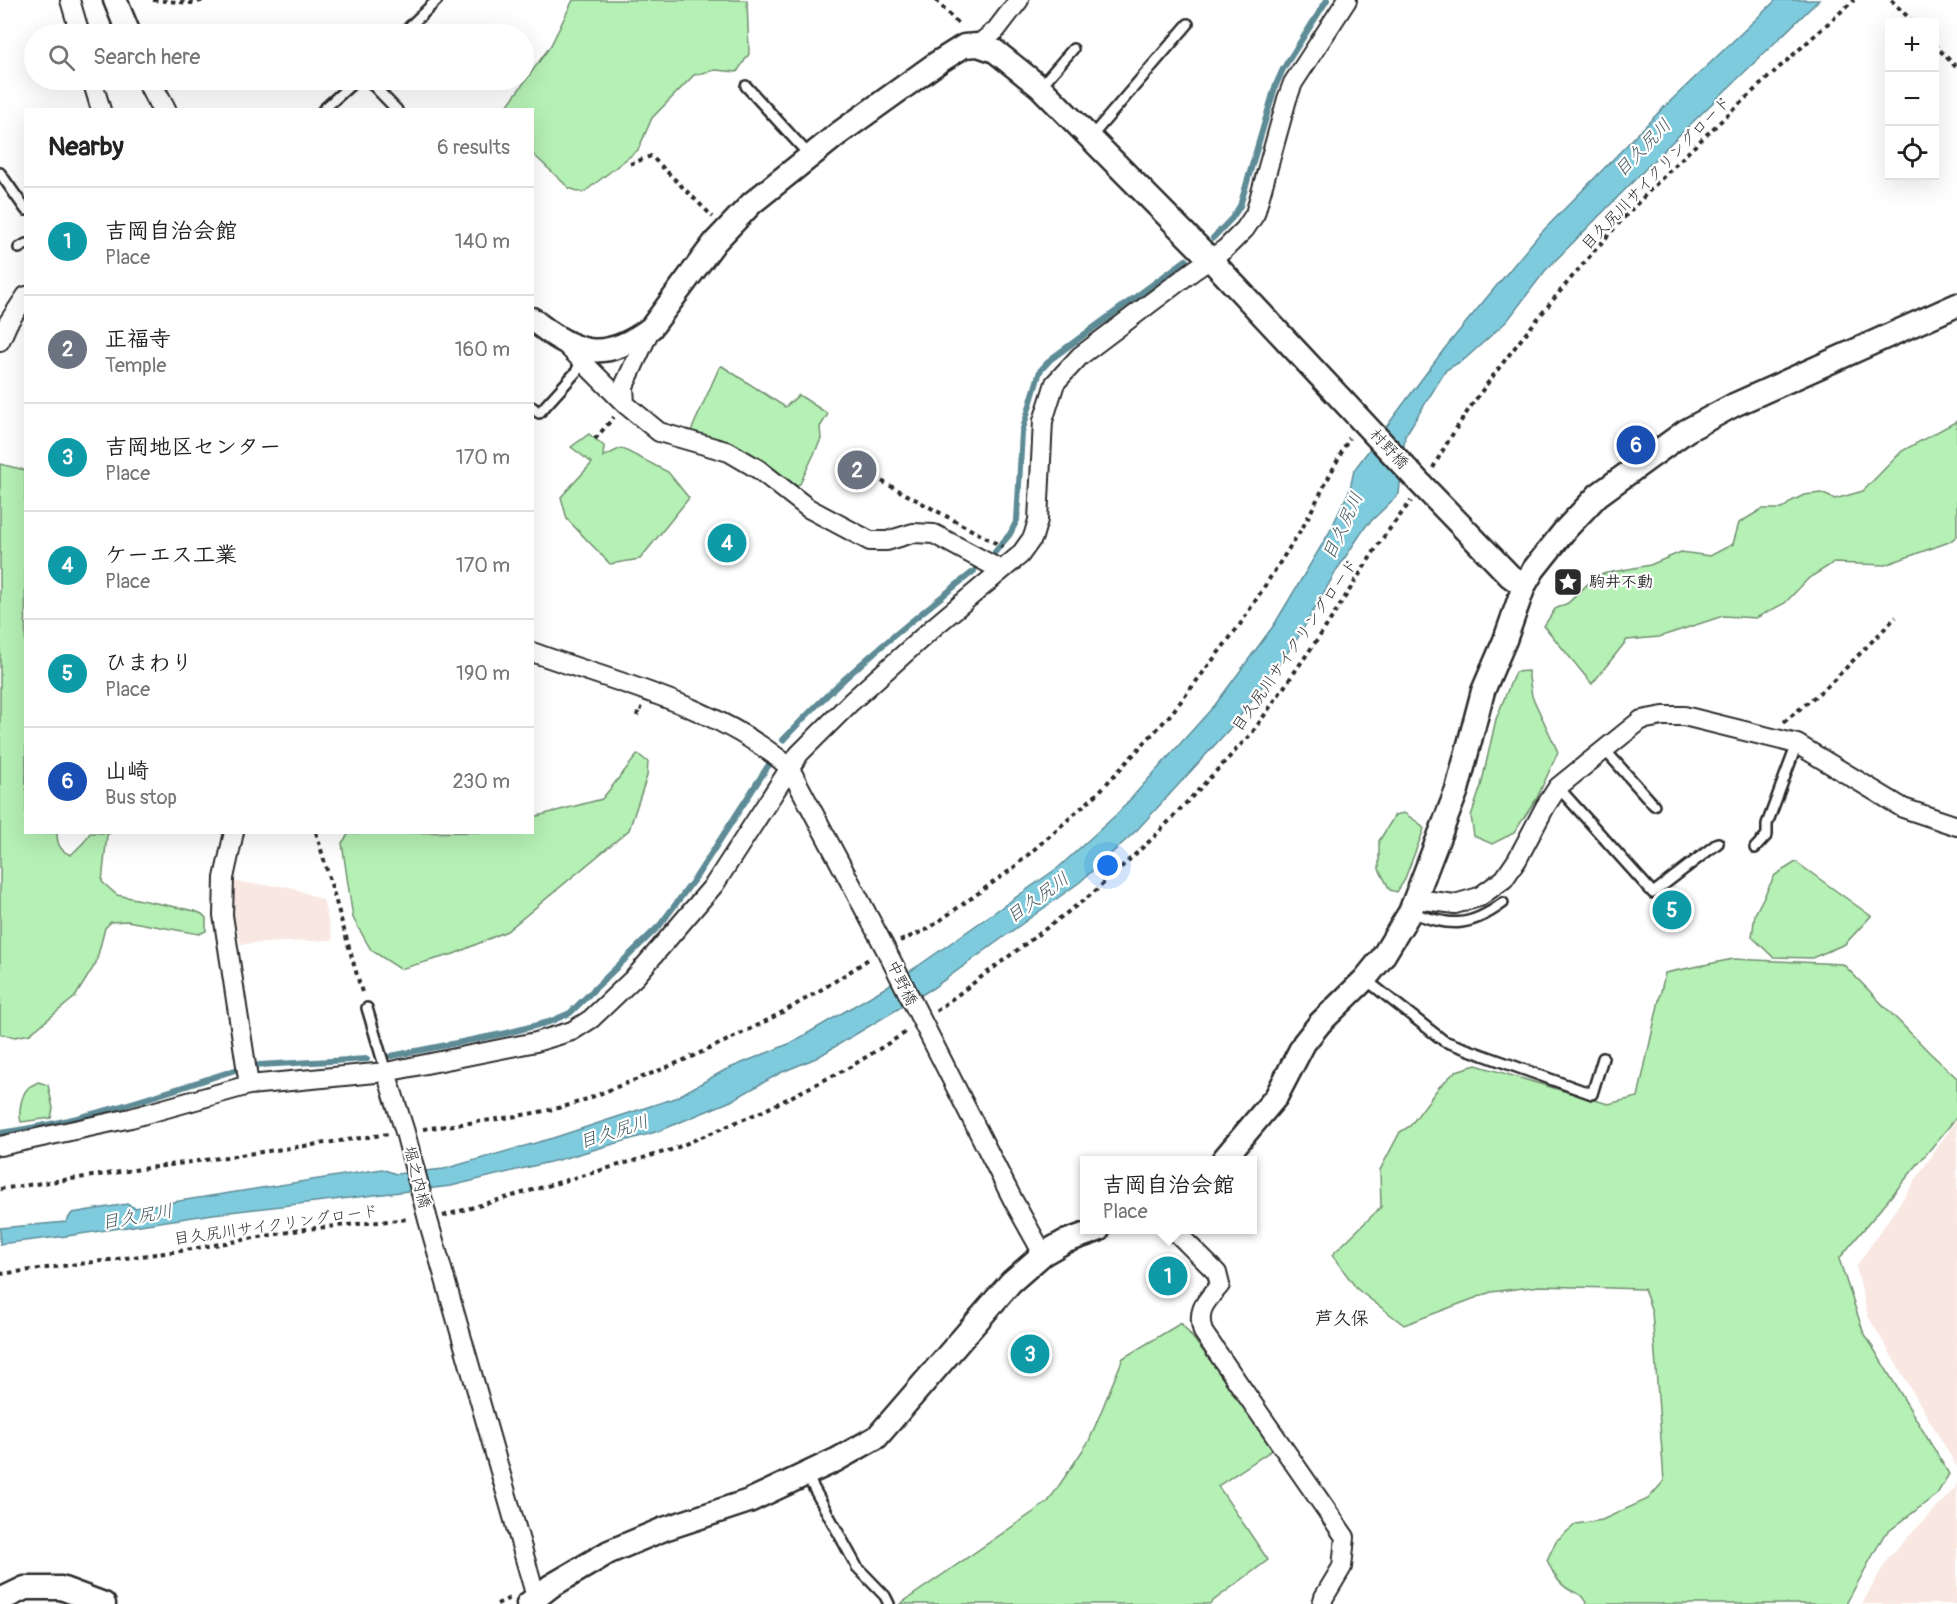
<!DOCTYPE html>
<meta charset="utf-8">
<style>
body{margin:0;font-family:Pangolin,"Klee One",sans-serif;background:#f2f2f2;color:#222}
.controls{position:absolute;right:18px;top:18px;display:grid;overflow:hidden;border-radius:0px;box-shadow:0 6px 24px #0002}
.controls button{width:54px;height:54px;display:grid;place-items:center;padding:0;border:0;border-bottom:2px solid #e0e0e0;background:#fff;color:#222;font:30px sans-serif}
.you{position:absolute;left:1108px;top:866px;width:21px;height:21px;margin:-15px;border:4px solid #fff;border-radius:50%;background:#1a73e8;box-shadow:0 0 0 9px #1a73e833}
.badge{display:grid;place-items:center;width:39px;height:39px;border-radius:50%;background:#d93025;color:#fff;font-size:20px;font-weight:700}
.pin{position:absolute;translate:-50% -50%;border:3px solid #fff;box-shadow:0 2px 6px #0006}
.popup{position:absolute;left:1080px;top:1156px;width:177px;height:78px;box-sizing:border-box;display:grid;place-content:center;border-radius:0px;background:#fff;filter:drop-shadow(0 2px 4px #0005);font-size:20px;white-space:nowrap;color:#767676}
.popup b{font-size:22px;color:#222}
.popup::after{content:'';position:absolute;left:50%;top:100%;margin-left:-12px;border:12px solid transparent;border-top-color:#fff}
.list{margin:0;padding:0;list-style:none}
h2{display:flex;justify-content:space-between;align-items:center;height:78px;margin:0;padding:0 24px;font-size:26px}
h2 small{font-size:20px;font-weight:400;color:#767676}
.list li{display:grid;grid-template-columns:39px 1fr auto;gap:18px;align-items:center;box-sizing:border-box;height:108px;padding:0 24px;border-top:2px solid #e0e0e0}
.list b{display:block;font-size:22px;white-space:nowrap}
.list p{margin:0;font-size:20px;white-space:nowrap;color:#767676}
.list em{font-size:20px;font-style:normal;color:#767676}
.icon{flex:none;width:33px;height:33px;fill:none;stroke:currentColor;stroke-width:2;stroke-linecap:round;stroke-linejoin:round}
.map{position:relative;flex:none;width:1957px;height:1604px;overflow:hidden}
.search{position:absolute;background:#fff;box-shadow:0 6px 24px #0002;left:24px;top:24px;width:510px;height:66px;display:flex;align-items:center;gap:15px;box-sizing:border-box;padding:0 21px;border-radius:33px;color:#767676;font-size:22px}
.panel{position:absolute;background:#fff;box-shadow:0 6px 24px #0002;left:24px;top:108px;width:510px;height:726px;border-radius:0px}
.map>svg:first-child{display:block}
</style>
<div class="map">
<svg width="1957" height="1604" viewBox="0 0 1957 1604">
<rect width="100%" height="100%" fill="#fff"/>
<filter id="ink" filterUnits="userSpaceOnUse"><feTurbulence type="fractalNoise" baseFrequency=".0167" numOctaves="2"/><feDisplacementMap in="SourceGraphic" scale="12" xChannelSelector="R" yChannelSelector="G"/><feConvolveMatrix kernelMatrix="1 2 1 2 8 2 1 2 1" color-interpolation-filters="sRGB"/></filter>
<g filter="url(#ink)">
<!-- built -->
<path fill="#f9e8e2" d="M234,882L291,887L323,900L333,940L241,944L231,908Z
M1957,1119V1467L1868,1316L1856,1267Z
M1957,1480V1604H1862L1888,1558L1956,1487Z"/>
<!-- green -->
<path fill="#b5f0b4" stroke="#708e70" stroke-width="1.5" d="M573,0H747L749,54L737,72L715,70L694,75L652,118L638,150L583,193L569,188L533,154L532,110L505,109L551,45Z
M722,366L785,407L799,395L828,414L820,427L821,439L800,484L792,487L732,444L691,431L719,368Z
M1957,421V536L1949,542L1885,565L1833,563L1809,578L1785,603L1756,618L1723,616L1659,637L1627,640L1592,684L1544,626L1555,609L1568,603L1597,575L1650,565L1681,552L1710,556L1733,544L1739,523L1762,509H1782L1792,501L1804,495L1821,493L1835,499L1863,491L1902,451Z
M589,434L604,446L603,457L621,448L668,472L689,498L640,559L610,564L567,519L561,497L592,463L571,447Z
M0,464L25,470L26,832L57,833C57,844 60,851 71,855L84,842L90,833H110L107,835L102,882L117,895L195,911L202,914L206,918V931L199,934L127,921L111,922L105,928L96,963L75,997L30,1034L15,1037L0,1034Z
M1528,671L1532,696L1558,752L1537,798L1514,833L1492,844L1474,836L1471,816L1481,786L1496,719L1515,672Z
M638,754L648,762L647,776L629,830L507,931L454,954L400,969L371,950L353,918L342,843L349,833L532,832L533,817L602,799Z
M1404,813L1419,823L1424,829L1404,881L1397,892L1390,890L1379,869V841L1395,815Z
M1796,862L1871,916L1845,944L1812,958L1773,957L1752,937L1755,914L1775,875Z
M1733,959L1843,964L1929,1052L1957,1078V1117L1839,1259L1863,1331L1949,1474L1937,1494L1884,1535L1846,1604H1587C1578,1590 1580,1596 1568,1589C1557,1582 1552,1571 1547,1560L1556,1541L1576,1524L1602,1520L1648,1499L1664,1481L1652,1312L1644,1289L1540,1286L1491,1292L1404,1325L1357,1289L1332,1255L1381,1207L1380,1170L1400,1132L1410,1126L1439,1087L1456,1071L1476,1065L1608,1104L1638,1097L1665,973Z
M38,1082L48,1085L53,1108L51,1118L21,1122C18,1113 21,1094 29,1087C32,1085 35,1084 38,1082Z
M1181,1323L1278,1446L1218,1486L1268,1560L1209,1604H900L1048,1502L1089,1441L1123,1358Z"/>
<!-- water -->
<path fill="#7fcbde" stroke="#5d8b96" stroke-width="1.5" d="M1776,0H1819L1669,145L1545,271L1507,321L1465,359L1446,370L1405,436L1399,494L1366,526L1338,568L1296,641L1234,724L1137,830L1080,882L933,988L816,1058L780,1073L731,1101L659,1131L558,1160L451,1186L213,1214L67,1236L0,1244V1228L66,1222L72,1213L127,1204L135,1208L382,1169L396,1174L444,1169L553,1138L675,1098L725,1070L791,1043L883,989L918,966L1059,867L1117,814L1215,705L1274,625L1329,533L1350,489L1354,470L1445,348L1537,237L1660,111Z"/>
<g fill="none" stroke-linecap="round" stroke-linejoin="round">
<!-- stream -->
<path stroke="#5d8b96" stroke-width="6" d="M1213,238L1232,218L1240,206L1275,87L1283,69L1327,0
M995,552L1010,534L1017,520L1022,432L1040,371L1051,359L1186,260
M783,740C841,677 907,624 974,571
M391,1056L507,1033L549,1022L570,1013L660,925L696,877L770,763
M259,1065L367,1059
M0,1133C81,1122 158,1095 235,1070"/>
<!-- service casing -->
<g stroke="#2b2b2b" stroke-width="14">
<path id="service" d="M402,34L437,0
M368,80L397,110
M746,86L810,156
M1040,87L1073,49
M323,110L356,80
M1090,138L1188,24
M0,173L26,210
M19,248L26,244
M532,407L539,413L576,372L583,359
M1604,749L1654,805
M1558,787L1653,893L1718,843
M1755,848L1767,835V824L1797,744
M1410,912C1449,926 1468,929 1503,903
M1365,979L1444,1041L1592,1094L1603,1058
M367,1008L386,1072
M806,1474L857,1567L885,1596L889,1604"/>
</g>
<!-- minor casing -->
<g stroke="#2b2b2b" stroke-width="22">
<path id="minor" d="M70,0L80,34
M978,45L996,30L1019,0
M92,80L101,110
M0,341L8,323L26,296
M565,344L625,404L659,432L729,452L758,469L808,508L870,541H887L913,533L934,534L1001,570
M625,404L624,386L651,328
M532,652C620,684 717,705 789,767L885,948L1013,1200L1043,1254
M234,832L224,878L223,915L249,1085
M1416,899L1455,904L1479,897L1504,879L1517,860L1545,807L1558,787L1641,720L1663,716H1684L1797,744L1903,808L1957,826
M386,1072L405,1132L428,1220L538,1604
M0,1146L131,1118L249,1085L386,1072L536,1042L572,1031L591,1019L636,976L714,885L799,754L851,702L935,626L1020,555L1033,537L1038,520L1043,421L1055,383L1080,356L1193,271L1225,249L1245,229L1255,214L1287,99L1293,83L1347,0
M1174,1230L1217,1273L1220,1285C1206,1302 1196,1309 1203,1332L1345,1537L1342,1567L1324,1597L1322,1604"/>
</g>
<!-- tertiary casing -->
<g stroke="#2b2b2b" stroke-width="27">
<path id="tertiary" d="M115,0L129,34
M148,80L164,110
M532,319C575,354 603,364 651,328L715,242L752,203L838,134L937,63L964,46L978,45L995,51L1040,87L1211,260L1418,481L1510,576L1524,586
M1223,1160L1276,1097L1304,1043L1320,1023L1365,979L1382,958L1410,912L1457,790L1483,691L1505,640L1524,586L1534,569L1565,530L1598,495L1686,431L1734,405L1957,305
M0,1600L25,1588H61L104,1604
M528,1604L551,1586L609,1552L664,1529L749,1501L836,1460L877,1437L1011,1282L1043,1254L1064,1242L1098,1230"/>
</g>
<!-- path -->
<path stroke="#2b2b2b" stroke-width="4" stroke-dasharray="4.5 4.5" stroke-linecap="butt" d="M153,0L192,3L206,0
M936,0L960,26
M1891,0L1913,22
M1934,44L1957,68
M630,164L651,156L713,217
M595,439L614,417
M1433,468C1458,421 1490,379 1523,337C1558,293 1594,250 1632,209C1702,135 1779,68 1854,0
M874,477L1003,547
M637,716L639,708L642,709
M1784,722L1830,684L1896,617
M316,832L363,996
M900,941L928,929L1012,869L1097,794L1171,714L1239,626L1304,525L1349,438
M936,1011L1092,894L1154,837L1252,733L1326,627L1382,539L1411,501
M423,1129C468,1123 514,1118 558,1108C581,1103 605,1091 627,1083C712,1051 795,1010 870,958
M0,1189L389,1134
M443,1216L671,1150L763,1111L850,1067L908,1031
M0,1274L180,1251L306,1229L409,1219
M497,1604L510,1598"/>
<!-- service -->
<use href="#service" stroke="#fff" stroke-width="9"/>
<!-- minor -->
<use href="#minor" stroke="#fff" stroke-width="18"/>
<!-- tertiary -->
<use href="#tertiary" stroke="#fff" stroke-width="22"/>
</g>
</g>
<!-- icons -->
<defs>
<g id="sight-square" transform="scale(1.5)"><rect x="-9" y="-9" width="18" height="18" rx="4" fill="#2b2b2b" stroke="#fff"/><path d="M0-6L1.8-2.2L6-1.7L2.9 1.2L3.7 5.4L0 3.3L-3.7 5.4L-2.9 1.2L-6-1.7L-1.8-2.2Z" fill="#fff"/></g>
</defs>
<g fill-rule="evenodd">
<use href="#sight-square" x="1568" y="582"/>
</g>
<g text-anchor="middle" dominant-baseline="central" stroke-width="4.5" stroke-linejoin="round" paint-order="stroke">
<!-- street labels -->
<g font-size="16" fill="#2b2b2b" stroke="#fff">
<text transform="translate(1656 173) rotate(-46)">目久尻川サイクリングロード</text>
<text transform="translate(1389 449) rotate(47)">村野橋</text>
<text transform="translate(1295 645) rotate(-55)">目久尻川サイクリングロード</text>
<text transform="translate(902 983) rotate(64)">中野橋</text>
<text transform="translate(417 1177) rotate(75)">堀之内橋</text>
<text transform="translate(276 1225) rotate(-8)">目久尻川サイクリングロード</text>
</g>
<!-- poi labels -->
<g font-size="16" font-weight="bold" fill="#2b2b2b" stroke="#fff" text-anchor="start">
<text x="1589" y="582">駒井不動</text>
</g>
<!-- water labels -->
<g font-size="18" font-style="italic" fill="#445b61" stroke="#fff">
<text transform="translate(1643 148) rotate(-46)">目久尻川</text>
<text transform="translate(1343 526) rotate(-65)">目久尻川</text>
<text transform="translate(1038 898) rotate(-36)">目久尻川</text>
<text transform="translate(614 1132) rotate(-18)">目久尻川</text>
<text transform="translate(137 1217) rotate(-10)">目久尻川</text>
</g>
<!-- neighbourhood labels -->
<g font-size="18" font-weight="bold" fill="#2b2b2b" stroke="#fff">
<text x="1342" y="1318">芦久保</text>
</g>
</g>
</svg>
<div class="controls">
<button>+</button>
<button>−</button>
<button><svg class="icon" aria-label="locate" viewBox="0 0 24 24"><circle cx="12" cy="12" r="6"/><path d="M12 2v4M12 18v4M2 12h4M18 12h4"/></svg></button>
</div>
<div class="you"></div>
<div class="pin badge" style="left:1168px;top:1276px;background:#0f9aa8">1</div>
<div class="popup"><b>吉岡自治会館</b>Place</div>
<div class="pin badge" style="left:857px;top:470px;background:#6b7280">2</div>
<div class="pin badge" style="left:1030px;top:1354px;background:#0f9aa8">3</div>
<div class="pin badge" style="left:727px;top:543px;background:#0f9aa8">4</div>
<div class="pin badge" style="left:1672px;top:910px;background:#0f9aa8">5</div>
<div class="pin badge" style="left:1636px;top:445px;background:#1a4fb4">6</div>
<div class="search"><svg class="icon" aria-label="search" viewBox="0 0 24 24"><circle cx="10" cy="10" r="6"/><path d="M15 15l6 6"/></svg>Search here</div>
<section class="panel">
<h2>Nearby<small>6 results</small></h2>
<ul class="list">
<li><span class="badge" style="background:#0f9aa8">1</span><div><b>吉岡自治会館</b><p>Place</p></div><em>140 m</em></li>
<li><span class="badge" style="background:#6b7280">2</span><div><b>正福寺</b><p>Temple</p></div><em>160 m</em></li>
<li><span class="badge" style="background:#0f9aa8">3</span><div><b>吉岡地区センター</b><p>Place</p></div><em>170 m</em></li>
<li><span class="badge" style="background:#0f9aa8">4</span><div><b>ケーエス工業</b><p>Place</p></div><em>170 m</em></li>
<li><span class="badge" style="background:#0f9aa8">5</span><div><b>ひまわり</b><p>Place</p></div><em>190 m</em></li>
<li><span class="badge" style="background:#1a4fb4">6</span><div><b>山崎</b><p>Bus stop</p></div><em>230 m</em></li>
</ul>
</section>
</div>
